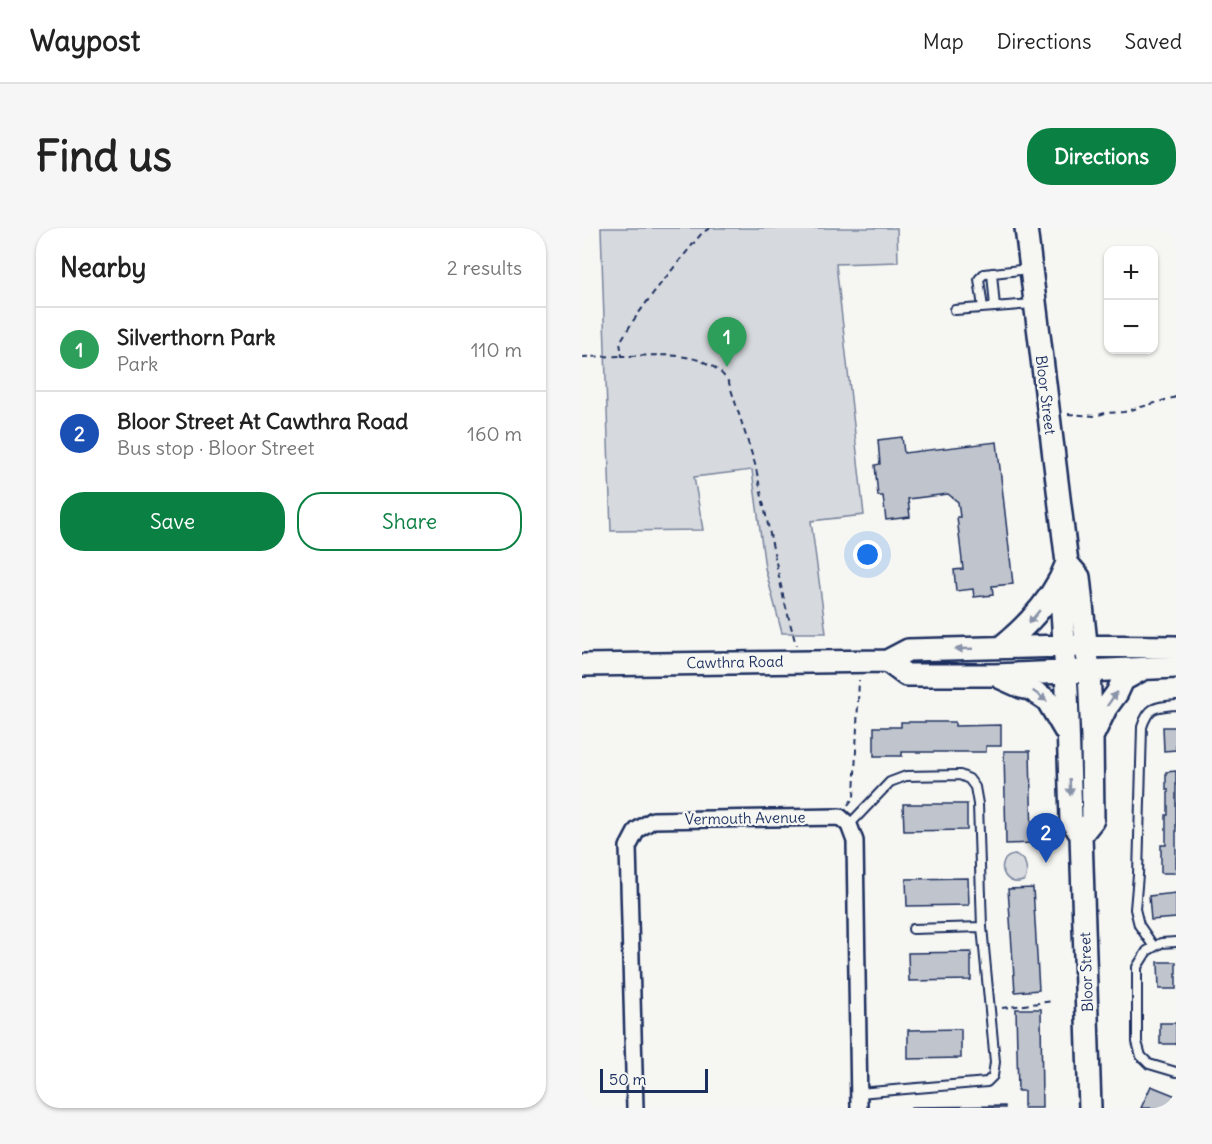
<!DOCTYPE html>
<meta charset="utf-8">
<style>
body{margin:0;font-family:Delius,sans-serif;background:#f6f6f6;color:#222}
.controls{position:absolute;right:18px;top:18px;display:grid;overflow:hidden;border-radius:12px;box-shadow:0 2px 4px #0004}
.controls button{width:54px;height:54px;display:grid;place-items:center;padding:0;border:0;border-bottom:2px solid #e0e0e0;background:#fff;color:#222;font:30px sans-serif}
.scale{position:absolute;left:18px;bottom:15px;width:108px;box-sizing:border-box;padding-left:6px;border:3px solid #1b2f5e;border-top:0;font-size:16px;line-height:21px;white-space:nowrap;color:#1b2f5e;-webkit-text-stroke:4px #f6f6f2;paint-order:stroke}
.you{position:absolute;left:286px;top:327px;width:21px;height:21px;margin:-15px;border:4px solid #fff;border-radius:50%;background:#1a73e8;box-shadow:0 0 0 9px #1a73e833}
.badge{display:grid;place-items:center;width:39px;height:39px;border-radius:50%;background:#0b8043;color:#fff;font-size:20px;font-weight:700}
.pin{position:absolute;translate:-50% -50px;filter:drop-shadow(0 2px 3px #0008)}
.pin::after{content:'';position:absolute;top:32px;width:21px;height:18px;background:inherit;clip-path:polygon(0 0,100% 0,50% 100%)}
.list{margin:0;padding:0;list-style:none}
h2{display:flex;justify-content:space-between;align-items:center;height:78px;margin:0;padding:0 24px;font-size:26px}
h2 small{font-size:20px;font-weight:400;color:#767676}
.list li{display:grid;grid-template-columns:39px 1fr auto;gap:18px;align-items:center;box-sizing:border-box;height:84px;padding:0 24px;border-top:2px solid #e0e0e0}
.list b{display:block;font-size:22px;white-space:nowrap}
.list p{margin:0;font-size:20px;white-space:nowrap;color:#767676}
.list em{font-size:20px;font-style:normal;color:#767676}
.actions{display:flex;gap:12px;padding:18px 24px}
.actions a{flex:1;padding:14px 0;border:2px solid #0b8043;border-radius:24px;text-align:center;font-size:21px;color:#0b8043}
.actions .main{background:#0b8043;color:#fff}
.map{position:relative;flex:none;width:594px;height:880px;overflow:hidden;border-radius:24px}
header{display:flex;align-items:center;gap:36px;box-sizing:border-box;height:84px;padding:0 30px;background:#fff;border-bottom:2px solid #e0e0e0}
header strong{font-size:28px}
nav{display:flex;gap:33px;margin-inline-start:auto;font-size:21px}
.intro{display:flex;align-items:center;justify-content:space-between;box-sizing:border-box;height:144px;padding:0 36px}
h1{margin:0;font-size:42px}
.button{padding:15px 27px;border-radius:24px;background:#0b8043;color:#fff;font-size:21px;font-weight:700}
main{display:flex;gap:36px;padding:0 36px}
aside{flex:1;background:#fff;border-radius:24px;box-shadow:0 2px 4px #0004}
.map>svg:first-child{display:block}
</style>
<header>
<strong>Waypost</strong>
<nav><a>Map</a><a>Directions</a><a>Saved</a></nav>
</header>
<div class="intro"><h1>Find us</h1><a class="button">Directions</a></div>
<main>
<aside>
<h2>Nearby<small>2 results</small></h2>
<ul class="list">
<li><span class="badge" style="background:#2e9e5b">1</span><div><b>Silverthorn Park</b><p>Park</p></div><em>110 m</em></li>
<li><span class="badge" style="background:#1a4fb4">2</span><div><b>Bloor Street At Cawthra Road</b><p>Bus stop · Bloor Street</p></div><em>160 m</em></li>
</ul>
<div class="actions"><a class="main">Save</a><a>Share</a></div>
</aside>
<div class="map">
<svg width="594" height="880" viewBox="0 0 594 880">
<rect width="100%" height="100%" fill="#f6f6f2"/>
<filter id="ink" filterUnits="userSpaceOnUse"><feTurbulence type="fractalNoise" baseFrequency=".0167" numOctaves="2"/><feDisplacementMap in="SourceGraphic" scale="12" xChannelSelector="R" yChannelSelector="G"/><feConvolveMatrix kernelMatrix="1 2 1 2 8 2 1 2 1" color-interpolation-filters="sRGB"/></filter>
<g filter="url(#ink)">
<!-- green -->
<path fill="#d6d9dd" stroke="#78849e" stroke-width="1.5" d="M19,0H315L316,34L254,36L282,287L229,293L244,405H200L183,340L170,242L112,249L121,302L29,303Z
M433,627L442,632C445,639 446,645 443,652C422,663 410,629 433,627Z"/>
<!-- building -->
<path fill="#c0c4cd" stroke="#1b2f5e" stroke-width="1.5" d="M320,209L322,225L415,214L431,356L410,358L411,367L392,369L391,361L374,363L372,342L381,341L375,289H378L376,274L366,266L326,271L328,289L304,292L301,268H296L293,237L298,236L296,212Z
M319,494H373V498L419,497V518H404V524H320V528H292V499H319Z
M581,499H594V522L582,523Z
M422,523H448L450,615L424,616Z
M594,543V645H579V617H584V587H586V561H584V544Z
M321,576H385V602L322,603Z
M386,650L387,677L325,678L324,651Z
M451,660L457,762L433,764L426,661Z
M594,665V690L569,692L567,668Z
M389,724V752L327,753L326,725Z
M576,734H594V761H577Z
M434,781H459L460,880H442V863H436Z
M578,795H594V816H578Z
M379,801V830L326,831V802Z
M569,858L594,868V880H559Z
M423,878V880H329V879Z"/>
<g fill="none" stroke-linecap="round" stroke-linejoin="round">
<!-- lane casing -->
<g stroke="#1b2f5e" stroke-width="12">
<path id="lane" d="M410,45L413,79
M401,80L397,51L402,46L447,41
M373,82L451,76
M267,597L308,554L324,548L378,547L387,551L393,559L396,576L400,699L413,834L411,848L405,854L277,865
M331,701L400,699
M594,714L579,715L565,723L555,739V814L559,828L567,836L594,844
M572,719L557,697L553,681L556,647L560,499C567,478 573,479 594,477"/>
</g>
<!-- street casing -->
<g stroke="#1b2f5e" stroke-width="20">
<path id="street" d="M53,880L46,619L55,602L71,592L258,589L267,597L273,613L277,880"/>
</g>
<!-- secondary casing -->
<g stroke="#1b2f5e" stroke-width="26">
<path id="secondary" d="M444,0L485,335L478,351L485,462L489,592L499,607L508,880
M485,335L497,349L507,443L510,510L511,592L499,607
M419,419C443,400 463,379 478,351
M305,433L324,447H413L594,439
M0,437L305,433L326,422L482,418L594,419
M419,450L439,459L448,461L465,472L484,504
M511,507L524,480L535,465L541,452L561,441"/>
</g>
<!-- path -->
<path stroke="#1b2f5e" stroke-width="2" stroke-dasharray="6 4.5" stroke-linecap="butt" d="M128,0L120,5L72,64L51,93L38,114L40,128C76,128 126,120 147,155L173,236L202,372L214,417
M0,129L39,128
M486,186L513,188L523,185L542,184L594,169
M266,577L272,569L277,452
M420,780L471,773"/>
<!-- lane -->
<use href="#lane" stroke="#f6f6f2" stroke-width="8"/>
<!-- street -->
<use href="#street" stroke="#f6f6f2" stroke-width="15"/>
<!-- secondary -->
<use href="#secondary" stroke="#f6f6f2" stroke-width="21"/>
</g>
<!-- one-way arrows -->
<defs><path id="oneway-solid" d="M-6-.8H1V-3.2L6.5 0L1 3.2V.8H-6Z" transform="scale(1.5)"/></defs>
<g fill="#8892a8">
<use href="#oneway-solid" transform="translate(452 389) rotate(130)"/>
<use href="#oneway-solid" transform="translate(382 421) rotate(178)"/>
<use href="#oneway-solid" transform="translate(458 468) rotate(36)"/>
<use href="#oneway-solid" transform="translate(530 471) rotate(-55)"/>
<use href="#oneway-solid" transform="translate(488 559) rotate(88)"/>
</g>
</g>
<g text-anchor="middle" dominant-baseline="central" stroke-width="5" stroke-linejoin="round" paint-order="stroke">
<!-- street labels -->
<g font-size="15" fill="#1b2f5e" stroke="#f6f6f2">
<text transform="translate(464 167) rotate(83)">Bloor Street</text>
<text transform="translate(153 434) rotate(-1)">Cawthra Road</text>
<text transform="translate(163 590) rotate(-1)">Vermouth Avenue</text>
<text transform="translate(504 744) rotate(-92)">Bloor Street</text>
</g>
</g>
</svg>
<div class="controls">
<button>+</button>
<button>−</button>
</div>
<div class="scale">50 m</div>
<div class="you"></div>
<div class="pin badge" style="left:145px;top:139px;background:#2e9e5b">1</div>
<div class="pin badge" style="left:464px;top:635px;background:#1a4fb4">2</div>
</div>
</main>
